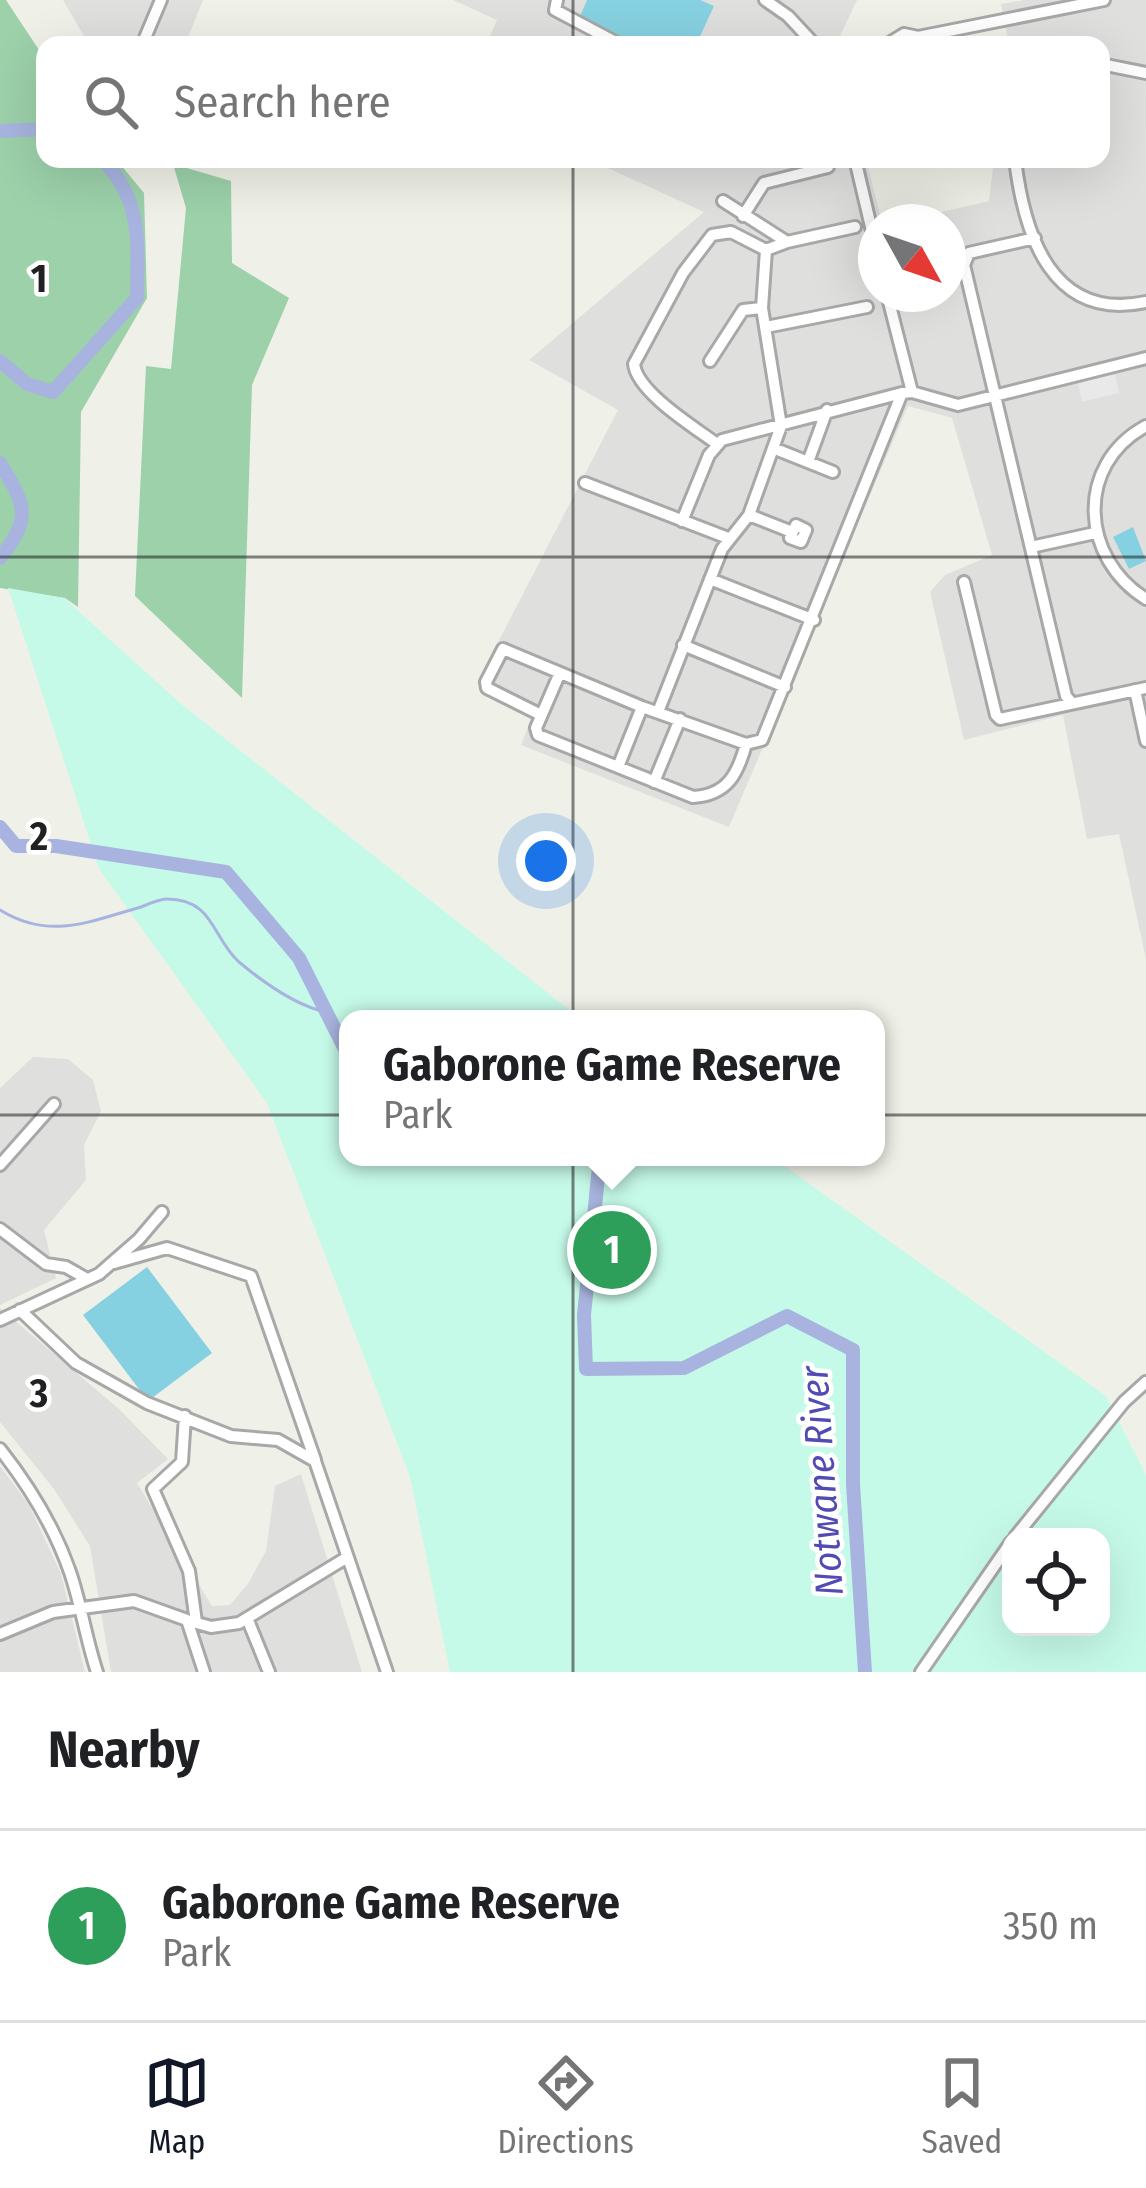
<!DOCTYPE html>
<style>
body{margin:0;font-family:"Fira Sans Condensed",sans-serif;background:#f2f2f2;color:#202124}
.controls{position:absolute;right:36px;bottom:36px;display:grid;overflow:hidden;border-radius:24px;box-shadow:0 12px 48px #0002}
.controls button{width:108px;height:108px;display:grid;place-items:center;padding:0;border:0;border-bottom:3px solid #e0e0e0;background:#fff;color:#202124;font:60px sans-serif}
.compass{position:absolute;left:858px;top:204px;width:108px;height:108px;border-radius:50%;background:#fff;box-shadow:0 12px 48px #0002;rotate:130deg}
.you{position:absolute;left:546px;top:861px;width:42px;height:42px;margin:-30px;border:9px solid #fff;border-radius:50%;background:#1a73e8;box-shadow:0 0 0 18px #1a73e833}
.badge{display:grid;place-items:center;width:78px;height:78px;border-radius:50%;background:#111827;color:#fff;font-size:39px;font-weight:700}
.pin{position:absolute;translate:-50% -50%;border:6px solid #fff;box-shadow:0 3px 12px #0006}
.popup{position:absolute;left:339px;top:1010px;width:546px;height:156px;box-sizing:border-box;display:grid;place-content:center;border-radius:24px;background:#fff;filter:drop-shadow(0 3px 9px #0005);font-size:39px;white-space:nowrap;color:#757577}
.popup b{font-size:45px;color:#202124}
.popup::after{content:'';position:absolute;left:50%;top:100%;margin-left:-24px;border:24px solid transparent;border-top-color:#fff}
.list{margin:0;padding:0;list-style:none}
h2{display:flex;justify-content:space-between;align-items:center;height:156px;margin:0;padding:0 48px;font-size:51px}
h2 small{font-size:39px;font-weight:400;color:#757577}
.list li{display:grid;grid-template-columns:78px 1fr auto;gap:36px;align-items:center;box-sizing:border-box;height:192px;padding:0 48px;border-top:3px solid #e0e0e0}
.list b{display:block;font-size:45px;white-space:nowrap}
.list p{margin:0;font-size:39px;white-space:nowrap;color:#757577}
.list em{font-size:39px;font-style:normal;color:#757577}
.icon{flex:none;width:66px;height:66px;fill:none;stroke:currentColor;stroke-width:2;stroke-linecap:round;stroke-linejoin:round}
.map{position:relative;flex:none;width:1146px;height:1672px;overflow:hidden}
.search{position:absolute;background:#fff;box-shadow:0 12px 48px #0002;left:36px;right:36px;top:36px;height:132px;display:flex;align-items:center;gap:30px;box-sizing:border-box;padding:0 42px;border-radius:24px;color:#757577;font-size:45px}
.sheet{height:348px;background:#fff}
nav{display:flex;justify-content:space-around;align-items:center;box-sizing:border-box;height:168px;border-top:3px solid #e0e0e0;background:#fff;font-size:33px;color:#757577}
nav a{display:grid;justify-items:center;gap:6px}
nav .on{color:#111827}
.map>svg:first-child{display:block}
</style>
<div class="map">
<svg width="1146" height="1672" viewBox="0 0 1146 1672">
<rect width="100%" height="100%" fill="#eff1e8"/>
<!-- residential -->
<path fill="#dfdfde" d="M63,0H203L185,45H89Z
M453,0H857L840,36V45H486L497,20Z
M1024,0H1146V959L1119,834L1087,839L1063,715L964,740L930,592L945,575L992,555L952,418L908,406L729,827L521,745L531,718L477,683L618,410L529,360L704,212L588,159H866L882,222H876V294H948V222H899L989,201L994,159H1101V45H1009L1001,4Z
M33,1057L68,1059L93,1080L101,1111L84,1145L86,1180L44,1230L56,1278L0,1305V1088Z
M0,1308L119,1409L168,1459L137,1483L212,1606L230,1605L247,1585L266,1551L275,1486L301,1474L362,1672H111L90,1546L54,1489L0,1422Z
M0,1466L29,1505L61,1574L85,1672H0Z"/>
<!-- forest -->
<path fill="#9cd1aa" d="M0,0H6L45,59V159H116L144,193L147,298L81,412L78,607L65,598L0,588Z
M173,164L231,181L232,263L289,298L252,385L242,698L135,596L146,366L171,369L186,208Z"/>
<!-- park -->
<path fill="#c6fae8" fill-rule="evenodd" d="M8,588L64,598L180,703L581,1019H348V1157H772L1106,1396L1146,1475V1672H450L410,1477L267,1103L99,869ZM1011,1537H1101V1627H1011Z"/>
<!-- pitch -->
<path fill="#86d1e1" d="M587,0H700L714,6L696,45H635L579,19Z
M1133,527L1146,561L1129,569L1113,537Z
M147,1267L212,1353L148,1401L83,1315Z"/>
<!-- parking -->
<path fill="#e9e9e9" d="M1115,374L1119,393L1082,402L1078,383Z"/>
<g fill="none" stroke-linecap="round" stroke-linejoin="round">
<!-- stream -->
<path stroke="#a8b4df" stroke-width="3" d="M0,910C51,941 90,921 141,907C148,904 160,899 167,899C214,899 212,938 239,962C263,982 297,1006 326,1012"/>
<!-- river -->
<path stroke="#a8b4df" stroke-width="14" d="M0,131L45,129
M0,361L27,384L53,392L137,298C137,243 144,202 102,159
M0,463C25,504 33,517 0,558
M0,827L16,846H56L226,872L299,958L348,1055
M600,1157L584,1315L586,1369L684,1368L787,1316L853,1350V1484L865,1672"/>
<!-- minor casing -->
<g stroke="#a8a8a8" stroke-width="16">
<path id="minor" d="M557,0L555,10L621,45
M765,0L788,16L815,45
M142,45L161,0
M886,45L904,34L918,37L1104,0
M1101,64L1146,73
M855,159L876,248
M1015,159C1024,235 1052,322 1146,302
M723,201L787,242L855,227
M743,216L764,183L828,167
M1035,238L969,253L964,265L1066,696L1072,703
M887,294L912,392
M766,327L867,307
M710,361L743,310L762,308
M1146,426C1074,465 1081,559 1146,599
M717,444C694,427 637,392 634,364L683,273L712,235L731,232L766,250
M773,448L833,472
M808,462L827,410
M585,483L728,538
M749,515L792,532
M682,521L709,455L722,440L902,393L912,392L958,405L1146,358
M796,525L806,530L801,542L790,538Z
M1031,547L1095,533
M710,579L814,620
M964,582L996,715L1000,719L1146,688
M683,645L785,687
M559,675L536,728L538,735L693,797C728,795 738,773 746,744
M1135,690L1146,741
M658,712L722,549L749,515L781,426L762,308L766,250L787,242
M541,715L487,688L486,682L503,649L642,707L746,744L762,740L902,393
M618,767L642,707
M654,782L680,719
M0,1165L54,1104
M0,1229L46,1264L66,1267L87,1279
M114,1263L167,1248L251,1276L315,1460
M20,1310L76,1363L147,1403L231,1436L278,1440L315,1461L387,1672
M0,1320L99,1274L139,1239L162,1212
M185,1416L182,1462L153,1489L189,1571L196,1622
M0,1449C30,1487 54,1526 70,1572C81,1604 86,1639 97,1672
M1015,1537L1124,1402L1146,1382
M247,1618L269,1672
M190,1621L211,1627L239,1623L346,1558
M0,1634L53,1612L134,1601L187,1620L204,1672
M921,1672L1011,1542"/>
</g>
<!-- minor -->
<use href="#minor" stroke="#fff" stroke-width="10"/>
</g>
<!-- grid -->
<path fill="none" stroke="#212121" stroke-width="3" stroke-opacity="0.55" d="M573,0V45M573,159V1672M0,557H1146M0,1115H1146"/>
<g text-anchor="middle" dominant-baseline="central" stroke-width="9" stroke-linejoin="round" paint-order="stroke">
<!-- water labels -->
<g font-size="39" font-style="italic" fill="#514bb3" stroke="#fff">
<text transform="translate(822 1481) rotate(-94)">Notwane River</text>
</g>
</g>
<g font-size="39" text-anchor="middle" font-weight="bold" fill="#212121" stroke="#fff" stroke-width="9" stroke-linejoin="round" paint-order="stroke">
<text x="39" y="292">1</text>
<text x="39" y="850">2</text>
<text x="39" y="1407">3</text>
</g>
</svg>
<div class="controls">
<button><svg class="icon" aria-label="locate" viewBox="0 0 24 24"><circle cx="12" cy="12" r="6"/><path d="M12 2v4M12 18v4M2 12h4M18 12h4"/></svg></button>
</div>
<svg class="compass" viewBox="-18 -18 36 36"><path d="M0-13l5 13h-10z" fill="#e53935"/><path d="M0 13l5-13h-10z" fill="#757577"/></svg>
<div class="you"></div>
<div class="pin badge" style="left:612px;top:1250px;background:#2e9e5b">1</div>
<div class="popup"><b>Gaborone Game Reserve</b>Park</div>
<div class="search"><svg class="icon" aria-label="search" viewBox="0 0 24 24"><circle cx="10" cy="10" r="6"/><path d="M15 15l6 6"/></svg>Search here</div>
</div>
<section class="sheet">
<h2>Nearby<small></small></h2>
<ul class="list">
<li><span class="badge" style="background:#2e9e5b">1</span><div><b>Gaborone Game Reserve</b><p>Park</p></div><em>350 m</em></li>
</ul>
</section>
<nav>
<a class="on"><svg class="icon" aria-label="map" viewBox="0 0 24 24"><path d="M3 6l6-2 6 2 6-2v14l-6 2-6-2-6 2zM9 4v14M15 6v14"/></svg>Map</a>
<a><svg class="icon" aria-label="directions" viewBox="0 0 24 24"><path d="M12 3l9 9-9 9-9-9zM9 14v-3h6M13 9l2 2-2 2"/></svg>Directions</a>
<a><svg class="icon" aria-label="saved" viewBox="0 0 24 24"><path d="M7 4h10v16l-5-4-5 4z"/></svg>Saved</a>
</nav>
